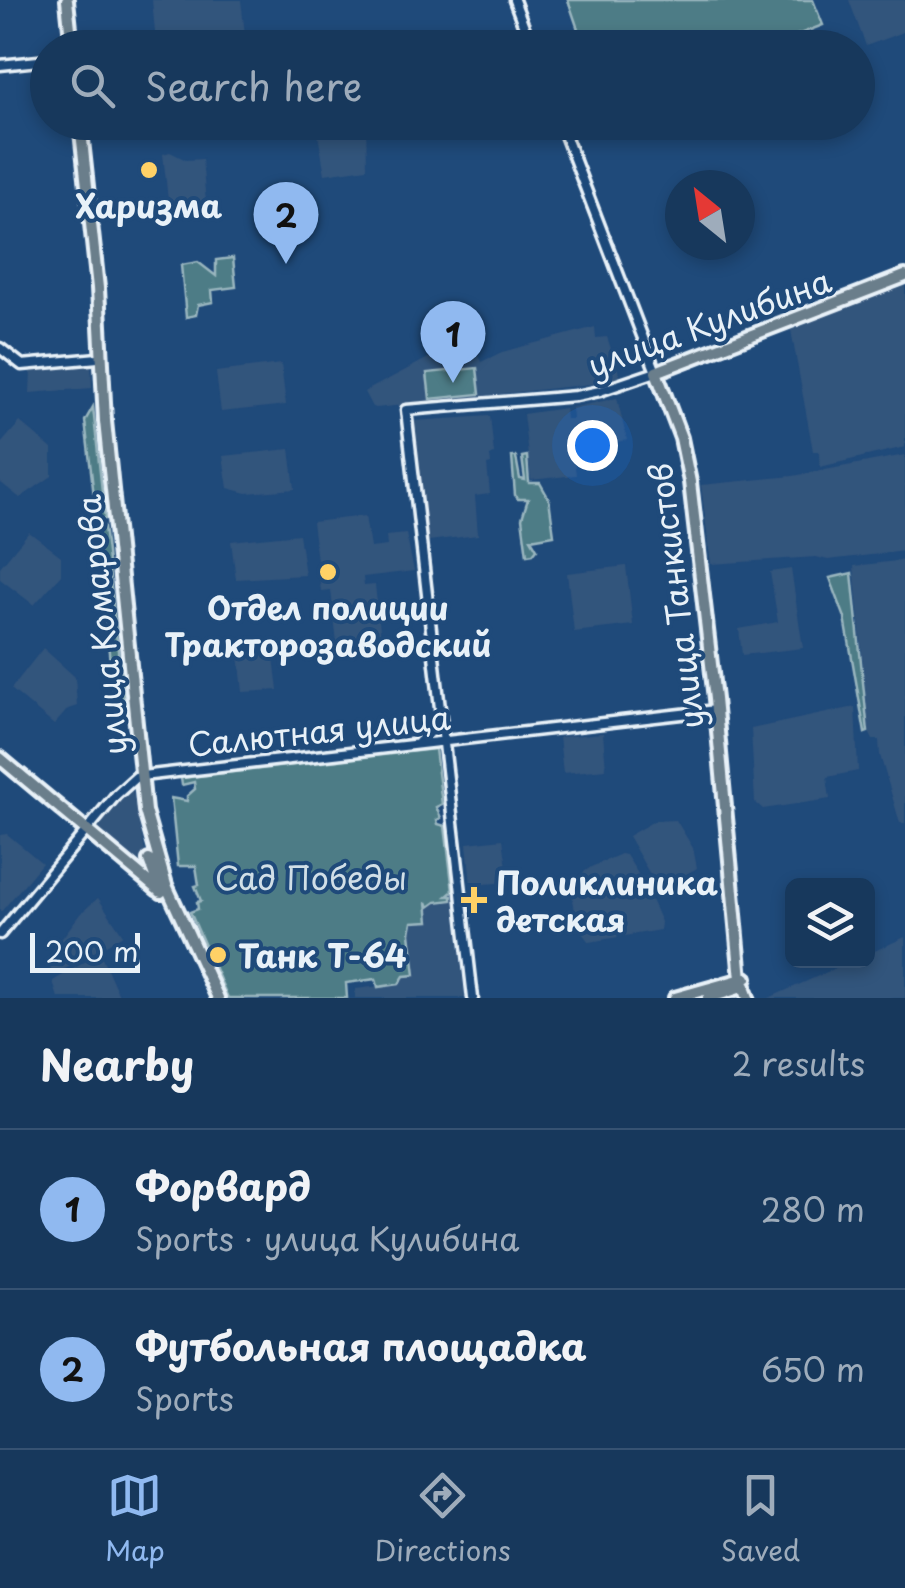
<!DOCTYPE html>
<meta charset="utf-8">
<style>
body{margin:0;font-family:"Playpen Sans",sans-serif;background:#244365;color:#f1f3f6}
.controls{position:absolute;right:30px;bottom:30px;display:grid;overflow:hidden;border-radius:15px;box-shadow:0 5px 15px #0003}
.controls button{width:90px;height:90px;display:grid;place-items:center;padding:0;border:0;border-bottom:2px solid #365272;background:#17385c;color:#f1f3f6;font:50px sans-serif}
.compass{position:absolute;left:665px;top:170px;width:90px;height:90px;border-radius:50%;background:#17385c;box-shadow:0 5px 15px #0003;rotate:330deg}
.scale{position:absolute;left:30px;bottom:25px;width:110px;box-sizing:border-box;padding-left:10px;border:5px solid #e8f1f8;border-top:0;font-size:28px;line-height:35px;white-space:nowrap;color:#e8f1f8;-webkit-text-stroke:8px #1f4a7a;paint-order:stroke}
.you{position:absolute;left:592px;top:445px;width:35px;height:35px;margin:-25px;border:8px solid #fff;border-radius:50%;background:#1a73e8;box-shadow:0 0 0 15px #1a73e833}
.badge{display:grid;place-items:center;width:65px;height:65px;border-radius:50%;background:#90b9f0;color:#111;font-size:32px;font-weight:700}
.pin{position:absolute;translate:-50% -82px;filter:drop-shadow(0 2px 5px #0008)}
.pin::after{content:'';position:absolute;top:52px;width:35px;height:30px;background:inherit;clip-path:polygon(0 0,100% 0,50% 100%)}
.list{margin:0;padding:0;list-style:none}
h2{display:flex;justify-content:space-between;align-items:center;height:130px;margin:0;padding:0 40px;font-size:42px}
h2 small{font-size:32px;font-weight:400;color:#9eacbb}
.list li{display:grid;grid-template-columns:65px 1fr auto;gap:30px;align-items:center;box-sizing:border-box;height:160px;padding:0 40px;border-top:2px solid #365272}
.list b{display:block;font-size:38px;white-space:nowrap}
.list p{margin:0;font-size:32px;white-space:nowrap;color:#9eacbb}
.list em{font-size:32px;font-style:normal;color:#9eacbb}
.icon{flex:none;width:55px;height:55px;fill:none;stroke:currentColor;stroke-width:2;stroke-linecap:round;stroke-linejoin:round}
.map{position:relative;flex:none;width:905px;height:998px;overflow:hidden}
.search{position:absolute;background:#17385c;box-shadow:0 5px 15px #0003;left:30px;right:30px;top:30px;height:110px;display:flex;align-items:center;gap:25px;box-sizing:border-box;padding:0 35px;border-radius:55px;color:#9eacbb;font-size:38px}
.sheet{height:450px;background:#17385c}
nav{display:flex;justify-content:space-around;align-items:center;box-sizing:border-box;height:140px;border-top:2px solid #365272;background:#17385c;font-size:28px;color:#9eacbb}
nav a{display:grid;justify-items:center;gap:5px}
nav .on{color:#90b9f0}
.map>svg:first-child{display:block}
</style>
<div class="map">
<svg width="905" height="998" viewBox="0 0 905 998">
<rect width="100%" height="100%" fill="#1f4a7a"/>
<filter id="ink" filterUnits="userSpaceOnUse"><feTurbulence type="fractalNoise" baseFrequency=".01" numOctaves="2"/><feDisplacementMap in="SourceGraphic" scale="20" xChannelSelector="R" yChannelSelector="G"/><feConvolveMatrix kernelMatrix="1 2 1 2 8 2 1 2 1" color-interpolation-filters="sRGB"/></filter>
<g filter="url(#ink)">
<!-- built -->
<path fill="#33547c" d="M152,0H241L245,35L156,43Z
M849,0H905V31L866,46Z
M316,123H366L367,168L325,174Z
M170,152L186,160L202,159L207,213L170,218L163,154Z
M905,283V447L820,467L819,451H813L791,330Z
M595,327L596,338L607,337L620,376L600,383L376,408L372,407L364,392L470,336L481,362L502,352Z
M91,361L92,388L30,393L31,371Z
M281,364L286,405L221,412L216,372Z
M617,398L627,440L573,451L576,475L531,480L523,414L565,408L566,419H573L572,408Z
M490,416L494,454L490,456L491,464L487,465L490,494L475,496L478,535L428,541L414,421Z
M20,422L52,449V476L20,498L0,482V445Z
M290,449L295,489L247,493L228,488L223,456Z
M905,455V551L828,560L816,557L711,564L701,485L793,476Z
M365,516L370,548L387,546L386,536L406,534L414,571L363,577L364,586L375,585L382,648L338,653L331,590L321,591L312,522Z
M29,532L61,556V575L34,605L0,579V567Z
M299,534L305,575L236,579L231,541Z
M905,560V823H900L880,755L879,740H873L869,732L854,566Z
M626,566L633,625L574,632L567,573Z
M791,569L803,648L742,655L739,629L778,622L770,572Z
M43,648L75,677L77,706L68,709L54,725L11,689Z
M273,649L278,690L243,692L239,654Z
M855,707L858,771L827,777L830,799L763,809L755,802L751,729Z
M603,733L606,769L563,773L559,737Z
M131,785L149,870L147,873L96,827Z
M676,820L693,848L697,868L659,890L628,836L654,821Z
M7,834L42,863L0,913V835Z
M503,839L509,882L471,885L467,843Z
M621,854L626,855L642,880L661,922L660,930L589,942L578,928L570,882L591,867Z
M453,891L465,998H355V989L398,984L412,922L426,894Z
M98,898L123,935L55,975L45,961L80,914Z
M905,937V998H769L852,961H868V954Z
M100,953L120,998H58L53,981Z"/>
<!-- green -->
<path fill="#4d7c86" stroke="#9ab6bf" stroke-width="2.5" d="M568,0H813L823,25L766,47H584Z
M233,258L236,287L212,290L213,302L198,305L196,315L186,317L181,265L198,262L216,276V260Z
M477,368L480,394L430,399L427,373Z
M93,407L105,519L97,521L85,421Z
M527,456L529,483H540L549,499L554,535L531,539L537,549L533,554L527,555L522,518L528,499H518L515,495L512,457H516L520,479L525,480L522,457Z
M99,526H104L124,704L121,708L114,705L103,590L104,572H100L96,530Z
M852,573L868,732L865,733L845,618L830,578Z
M435,749L442,804L436,807L441,818L437,820L438,824L445,826L453,891L447,896H452V900L436,902L429,907L427,902L429,921L412,922L410,933L415,975L404,976L399,984L378,987L376,979L346,983L347,998H228L190,912L198,909L197,902L201,901L195,886L199,885L196,866H178L171,798L187,801V796L195,789L194,782L182,785L181,778Z"/>
<g fill="none" stroke-linecap="round" stroke-linejoin="round">
<!-- minor casing -->
<g stroke="#e8f1f8" stroke-width="15">
<path id="minor" d="M514,0L532,48
M0,65L48,60
M0,348L22,365L98,358
M419,742L441,722
M142,776L716,710
M0,934L116,795L136,777
M473,998L406,410L576,396L600,391L656,372L560,122"/>
</g>
<!-- major casing -->
<g stroke="#e8f1f8" stroke-width="18">
<path id="major" d="M67,0L72,48
M80,122L98,288L105,421L145,811L166,885L218,998
M0,758L158,890
M149,860L161,892
M675,998L746,978
M708,998L745,986
M748,998L741,979L715,699L690,482L681,438L656,372L905,276"/>
</g>
<!-- minor -->
<use href="#minor" stroke="#1f4a7a" stroke-width="8"/>
<!-- major -->
<use href="#major" stroke="#6b7e8b" stroke-width="10"/>
</g>
</g>
<!-- markers -->
<g fill="#ffd166" stroke="#1f4a7a" stroke-width="4">
<circle cx="149" cy="170" r="10"/>
<circle cx="328" cy="572" r="10"/>
<path d="M469 885h10v10h10v10h-10v10h-10v-10h-10v-10h10z"/>
<circle cx="218" cy="955" r="10"/>
</g>
<g text-anchor="middle" dominant-baseline="central" stroke-width="8" stroke-linejoin="round" paint-order="stroke">
<!-- poi labels -->
<g font-size="32" font-weight="bold" fill="#e8f1f8" stroke="#1f4a7a">
<text x="149" y="205">Харизма</text>
<text x="328" y="607">Отдел полиции<tspan x="328" dy="37">Тракторозаводский</tspan></text>
<text x="496" y="882" text-anchor="start">Поликлиника<tspan x="496" dy="37">детская</tspan></text>
<text x="238" y="955" text-anchor="start">Танк Т-64</text>
</g>
<!-- street labels -->
<g font-size="32" fill="#e8f1f8" stroke="#1f4a7a">
<text transform="translate(709 322) rotate(-20)">улица Кулибина</text>
<text transform="translate(675 596) rotate(-97)">улица Танкистов</text>
<text transform="translate(101 625) rotate(-96)">улица Комарова</text>
<text transform="translate(319 730) rotate(-6)">Салютная улица</text>
</g>
<!-- park labels -->
<g font-size="32" fill="#d1dfe7" stroke="#1f4a7a">
<text x="311" y="877">Сад Победы</text>
</g>
</g>
</svg>
<div class="controls">
<button><svg class="icon" aria-label="layers" viewBox="0 0 24 24"><path d="M12 4l9 5-9 5-9-5zM3 14l9 5 9-5"/></svg></button>
</div>
<svg class="compass" viewBox="-18 -18 36 36"><path d="M0-13l5 13h-10z" fill="#e53935"/><path d="M0 13l5-13h-10z" fill="#9eacbb"/></svg>
<div class="scale">200 m</div>
<div class="you"></div>
<div class="pin badge" style="left:453px;top:383px">1</div>
<div class="pin badge" style="left:286px;top:264px">2</div>
<div class="search"><svg class="icon" aria-label="search" viewBox="0 0 24 24"><circle cx="10" cy="10" r="6"/><path d="M15 15l6 6"/></svg>Search here</div>
</div>
<section class="sheet">
<h2>Nearby<small>2 results</small></h2>
<ul class="list">
<li><span class="badge">1</span><div><b>Форвард</b><p>Sports · улица Кулибина</p></div><em>280 m</em></li>
<li><span class="badge">2</span><div><b>Футбольная площадка</b><p>Sports</p></div><em>650 m</em></li>
</ul>
</section>
<nav>
<a class="on"><svg class="icon" aria-label="map" viewBox="0 0 24 24"><path d="M3 6l6-2 6 2 6-2v14l-6 2-6-2-6 2zM9 4v14M15 6v14"/></svg>Map</a>
<a><svg class="icon" aria-label="directions" viewBox="0 0 24 24"><path d="M12 3l9 9-9 9-9-9zM9 14v-3h6M13 9l2 2-2 2"/></svg>Directions</a>
<a><svg class="icon" aria-label="saved" viewBox="0 0 24 24"><path d="M7 4h10v16l-5-4-5 4z"/></svg>Saved</a>
</nav>
